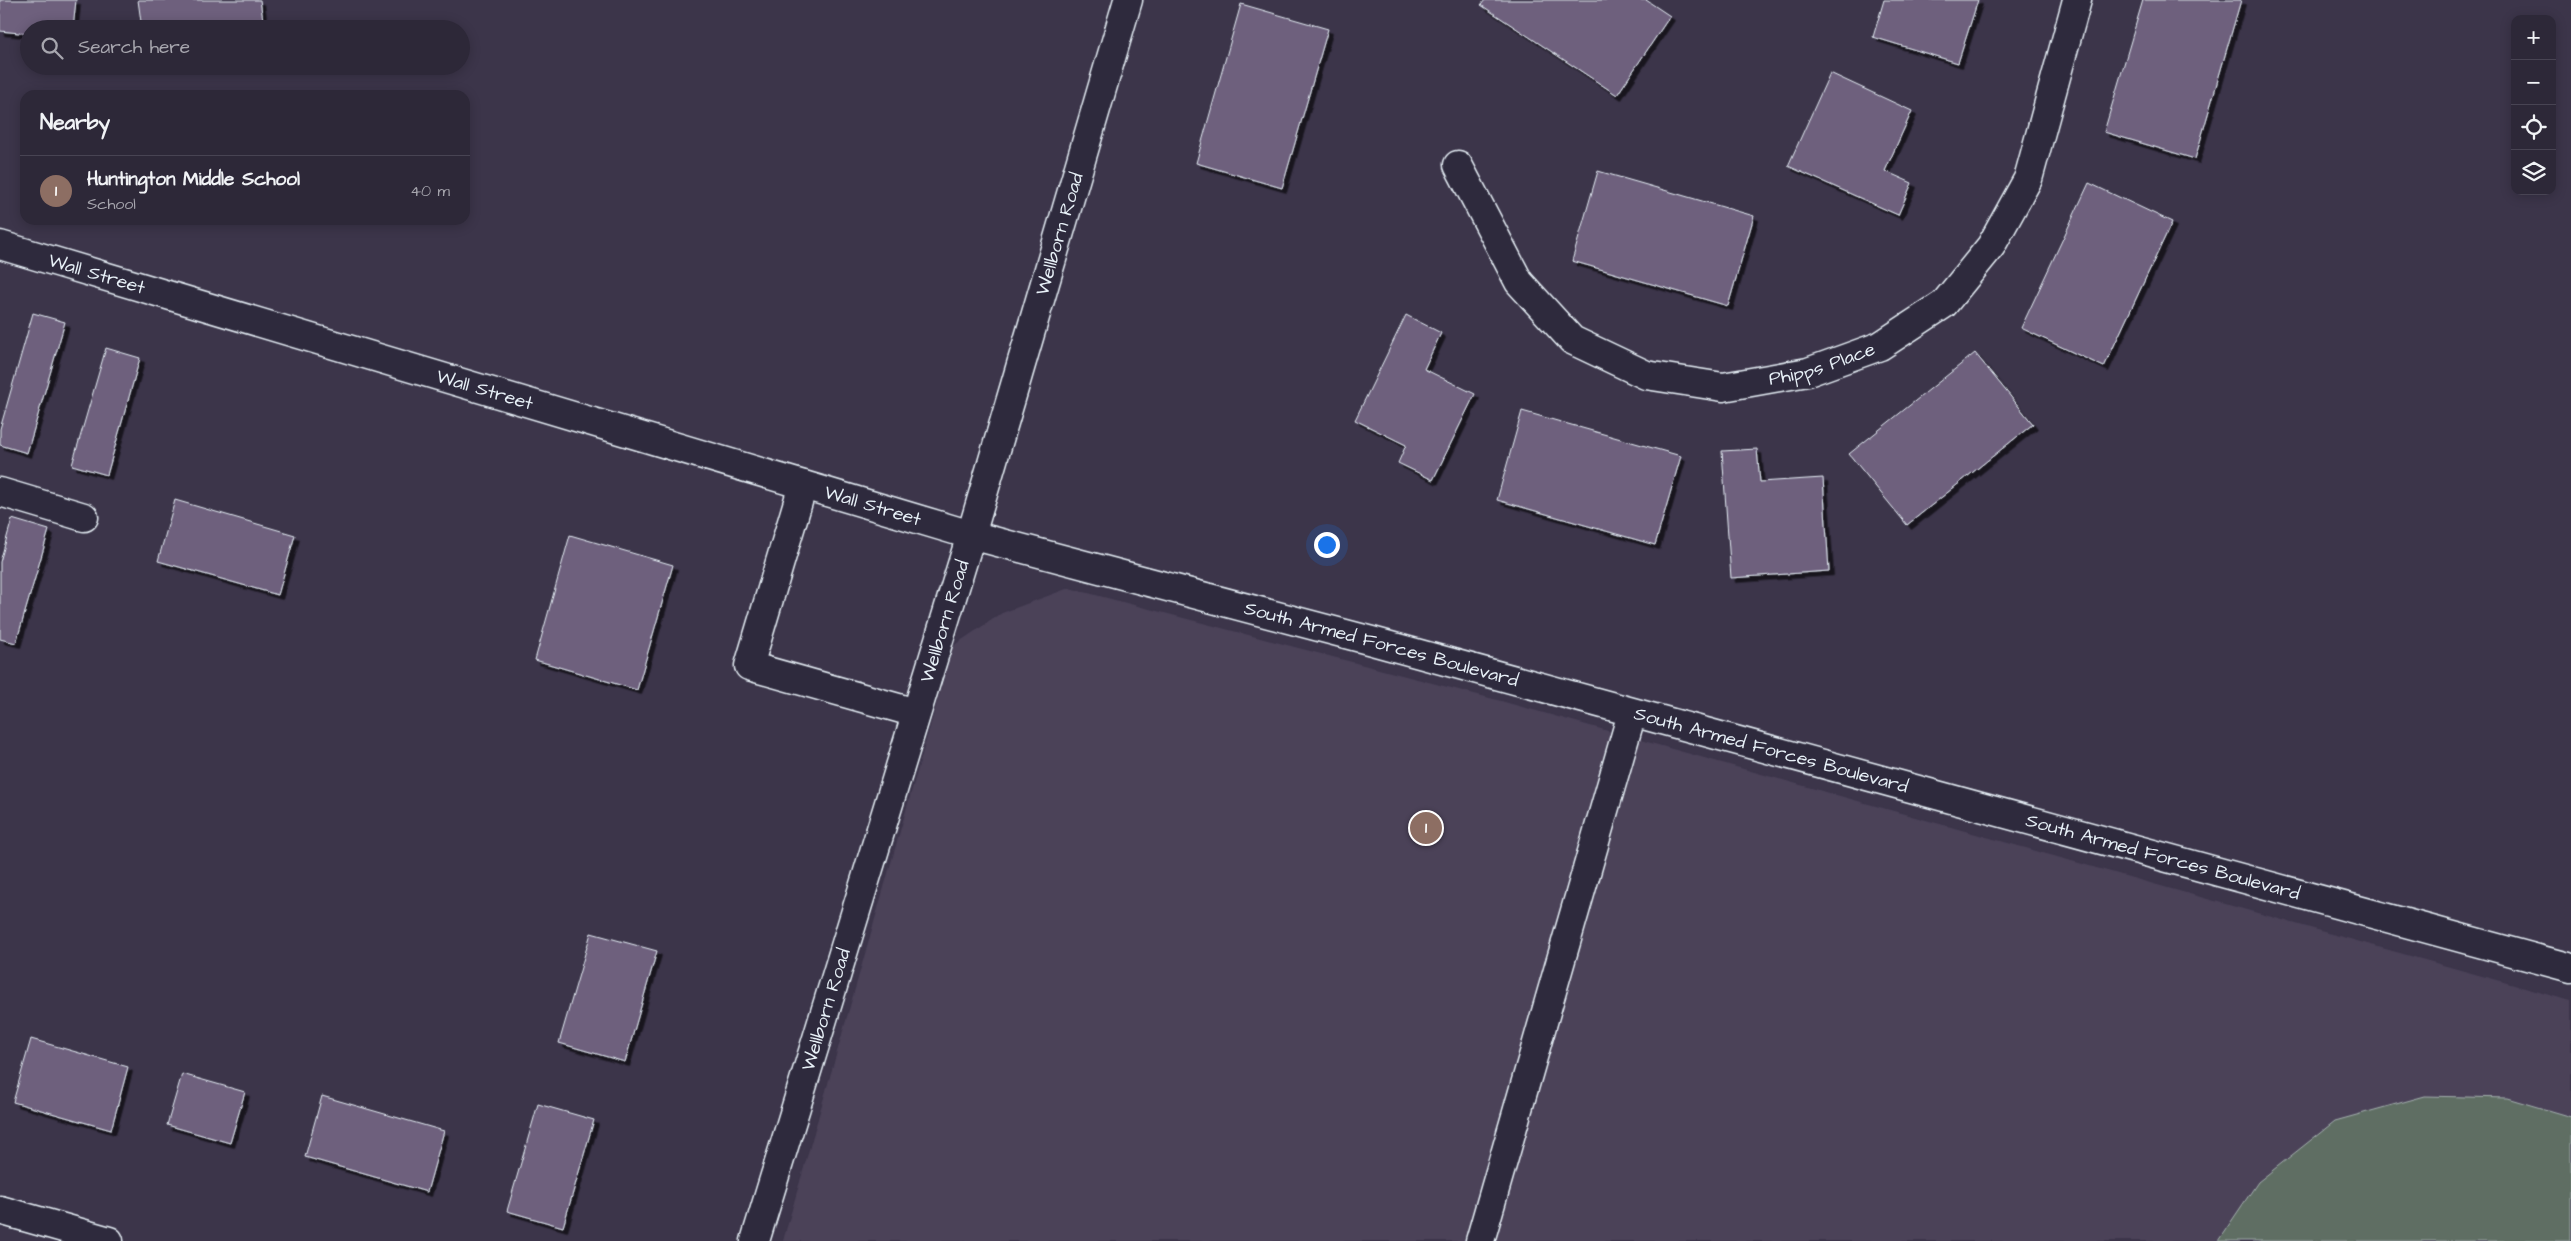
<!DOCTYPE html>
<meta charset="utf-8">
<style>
body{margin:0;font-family:"Architects Daughter",sans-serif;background:#393443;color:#f1f3f6}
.controls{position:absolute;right:15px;top:15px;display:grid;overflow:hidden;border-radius:10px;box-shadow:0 2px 12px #0003}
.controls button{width:45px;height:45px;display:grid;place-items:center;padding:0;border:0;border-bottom:1px solid #484453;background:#2d2838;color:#f1f3f6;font:25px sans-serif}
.you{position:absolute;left:1326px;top:544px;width:18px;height:18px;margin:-12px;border:4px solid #fff;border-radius:50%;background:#1a73e8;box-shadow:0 0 0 8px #1a73e833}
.badge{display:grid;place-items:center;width:32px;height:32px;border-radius:50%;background:#ea580c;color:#fff;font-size:16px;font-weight:700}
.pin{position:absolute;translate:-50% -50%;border:2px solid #fff;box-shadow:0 1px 5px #0006}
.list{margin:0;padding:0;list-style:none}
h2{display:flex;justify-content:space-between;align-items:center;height:65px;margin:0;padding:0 20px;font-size:21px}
h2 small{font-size:16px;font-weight:400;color:#a7a6ae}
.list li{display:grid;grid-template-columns:32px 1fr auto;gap:15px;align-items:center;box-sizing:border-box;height:70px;padding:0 20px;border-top:1px solid #484453}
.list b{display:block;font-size:19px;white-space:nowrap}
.list p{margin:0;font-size:16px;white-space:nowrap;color:#a7a6ae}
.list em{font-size:16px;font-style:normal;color:#a7a6ae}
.icon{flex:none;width:28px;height:28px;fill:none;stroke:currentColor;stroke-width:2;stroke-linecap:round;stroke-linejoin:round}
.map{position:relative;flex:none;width:2571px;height:1241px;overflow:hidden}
.search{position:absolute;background:#2d2838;box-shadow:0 2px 12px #0003;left:20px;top:20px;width:450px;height:55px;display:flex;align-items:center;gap:12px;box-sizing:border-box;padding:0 18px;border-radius:28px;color:#a7a6ae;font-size:19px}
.panel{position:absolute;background:#2d2838;box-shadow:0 2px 12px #0003;left:20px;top:90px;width:450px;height:135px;border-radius:15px}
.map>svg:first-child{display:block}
</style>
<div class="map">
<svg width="2571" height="1241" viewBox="0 0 2571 1241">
<defs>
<filter id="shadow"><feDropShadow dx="4.5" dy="4.5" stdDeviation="0" flood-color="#0009"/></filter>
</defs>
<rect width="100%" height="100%" fill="#3c354a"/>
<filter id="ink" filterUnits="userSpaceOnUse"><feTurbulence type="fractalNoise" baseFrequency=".02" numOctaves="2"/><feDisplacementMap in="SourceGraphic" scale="10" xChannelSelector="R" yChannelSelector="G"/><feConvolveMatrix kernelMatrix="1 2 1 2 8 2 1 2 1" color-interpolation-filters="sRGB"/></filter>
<g filter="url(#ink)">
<!-- built -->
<path fill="#4b4259" d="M1069,588L1501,701L2571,1001V1241H783L953,646L1002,613Z"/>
<!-- green -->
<path fill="#5f6e64" stroke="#a4b0ae" d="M2425,1096L2507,1098L2571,1117V1241H2218L2258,1182L2335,1121Z"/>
<!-- building -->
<path fill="#6e607d" stroke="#e8f1f8" filter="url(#shadow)" d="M0,0H76L73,29H29V34L0,31Z
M138,0H260L263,20L200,29H142Z
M1485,0H1646L1670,16L1617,95L1481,5Z
M1884,0H1978L1958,63L1873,37Z
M2143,0H2241L2195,159L2104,132Z
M1241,4L1328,29L1282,188L1196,163Z
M1830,73L1912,111L1885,171L1912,183L1898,215L1788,166Z
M1598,171L1754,216L1728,306L1572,261Z
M2089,183L2172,222L2104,367L2021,328Z
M33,313L65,322L27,453L0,445V429Z
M1406,315L1441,333L1424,369L1475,394L1433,480L1398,463L1406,445L1355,420Z
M106,348L140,358L107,475L72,465Z
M1975,353L2033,424L1907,525L1849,454Z
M1522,411L1681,456L1655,545L1497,500Z
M1757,449L1760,482L1823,478L1829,571L1731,578L1722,451Z
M175,500L295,535L278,595L158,561Z
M12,519L49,530L16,643L0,639V562Z
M570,535L673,565L637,690L535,660Z
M591,933L657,951L625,1062L559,1043Z
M31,1039L128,1067L111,1130L13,1102Z
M182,1074L245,1092L230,1143L167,1125Z
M322,1096L444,1131L427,1192L305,1157Z
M538,1104L594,1120L563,1227L507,1211Z"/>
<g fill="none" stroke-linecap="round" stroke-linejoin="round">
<!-- lane casing -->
<g stroke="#e8f1f8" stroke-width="31">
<path id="lane" d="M803,485L749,666L916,713
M0,492L84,517
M1480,1241L1632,713"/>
</g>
<!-- street casing -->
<g stroke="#e8f1f8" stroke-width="31">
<g id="street">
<path id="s1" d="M1458,165L1519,282L1572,340L1646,375L1723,387L1808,372L1880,346L1944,304L1991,246L2028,179L2077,0"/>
<path id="s2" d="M0,245L971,535L1372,641L2571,968"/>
<path d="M0,1210L109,1241"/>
</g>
</g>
<!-- secondary casing -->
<g stroke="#e8f1f8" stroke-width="31">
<g id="secondary">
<path id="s3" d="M755,1241L971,535L1128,0"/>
</g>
</g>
<!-- lane -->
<use href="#lane" stroke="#2f2a3d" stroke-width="28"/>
<!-- street -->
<use href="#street" stroke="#2f2a3d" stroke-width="28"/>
<!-- secondary -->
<use href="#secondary" stroke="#2f2a3d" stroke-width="28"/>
</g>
</g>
<g text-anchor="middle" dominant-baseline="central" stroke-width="5" stroke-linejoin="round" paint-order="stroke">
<!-- street labels -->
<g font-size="19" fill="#e8f1f8" stroke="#2f2a3d">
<text stroke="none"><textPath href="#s3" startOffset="1052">Wellborn Road</textPath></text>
<text stroke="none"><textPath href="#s2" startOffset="101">Wall Street</textPath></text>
<text stroke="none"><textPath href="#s1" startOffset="472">Phipps Place</textPath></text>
<text stroke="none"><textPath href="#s2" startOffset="506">Wall Street</textPath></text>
<text stroke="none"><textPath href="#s2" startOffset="911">Wall Street</textPath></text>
<text stroke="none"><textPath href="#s3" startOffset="648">Wellborn Road</textPath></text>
<text stroke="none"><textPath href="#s2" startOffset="1438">South Armed Forces Boulevard</textPath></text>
<text stroke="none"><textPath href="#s2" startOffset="1842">South Armed Forces Boulevard</textPath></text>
<text stroke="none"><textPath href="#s2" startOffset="2248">South Armed Forces Boulevard</textPath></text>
<text stroke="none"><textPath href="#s3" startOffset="242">Wellborn Road</textPath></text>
</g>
</g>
</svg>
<div class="controls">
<button>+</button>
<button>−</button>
<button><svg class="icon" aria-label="locate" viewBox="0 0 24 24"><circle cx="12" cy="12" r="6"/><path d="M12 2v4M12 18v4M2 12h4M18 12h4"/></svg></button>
<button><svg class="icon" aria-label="layers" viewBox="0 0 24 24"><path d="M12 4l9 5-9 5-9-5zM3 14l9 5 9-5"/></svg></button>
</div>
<div class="you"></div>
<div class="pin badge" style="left:1426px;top:828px;background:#8d6e63">1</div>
<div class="search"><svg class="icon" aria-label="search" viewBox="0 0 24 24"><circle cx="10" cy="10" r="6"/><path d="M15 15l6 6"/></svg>Search here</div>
<section class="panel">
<h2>Nearby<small></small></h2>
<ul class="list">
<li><span class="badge" style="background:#8d6e63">1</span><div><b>Huntington Middle School</b><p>School</p></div><em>40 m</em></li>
</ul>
</section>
</div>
